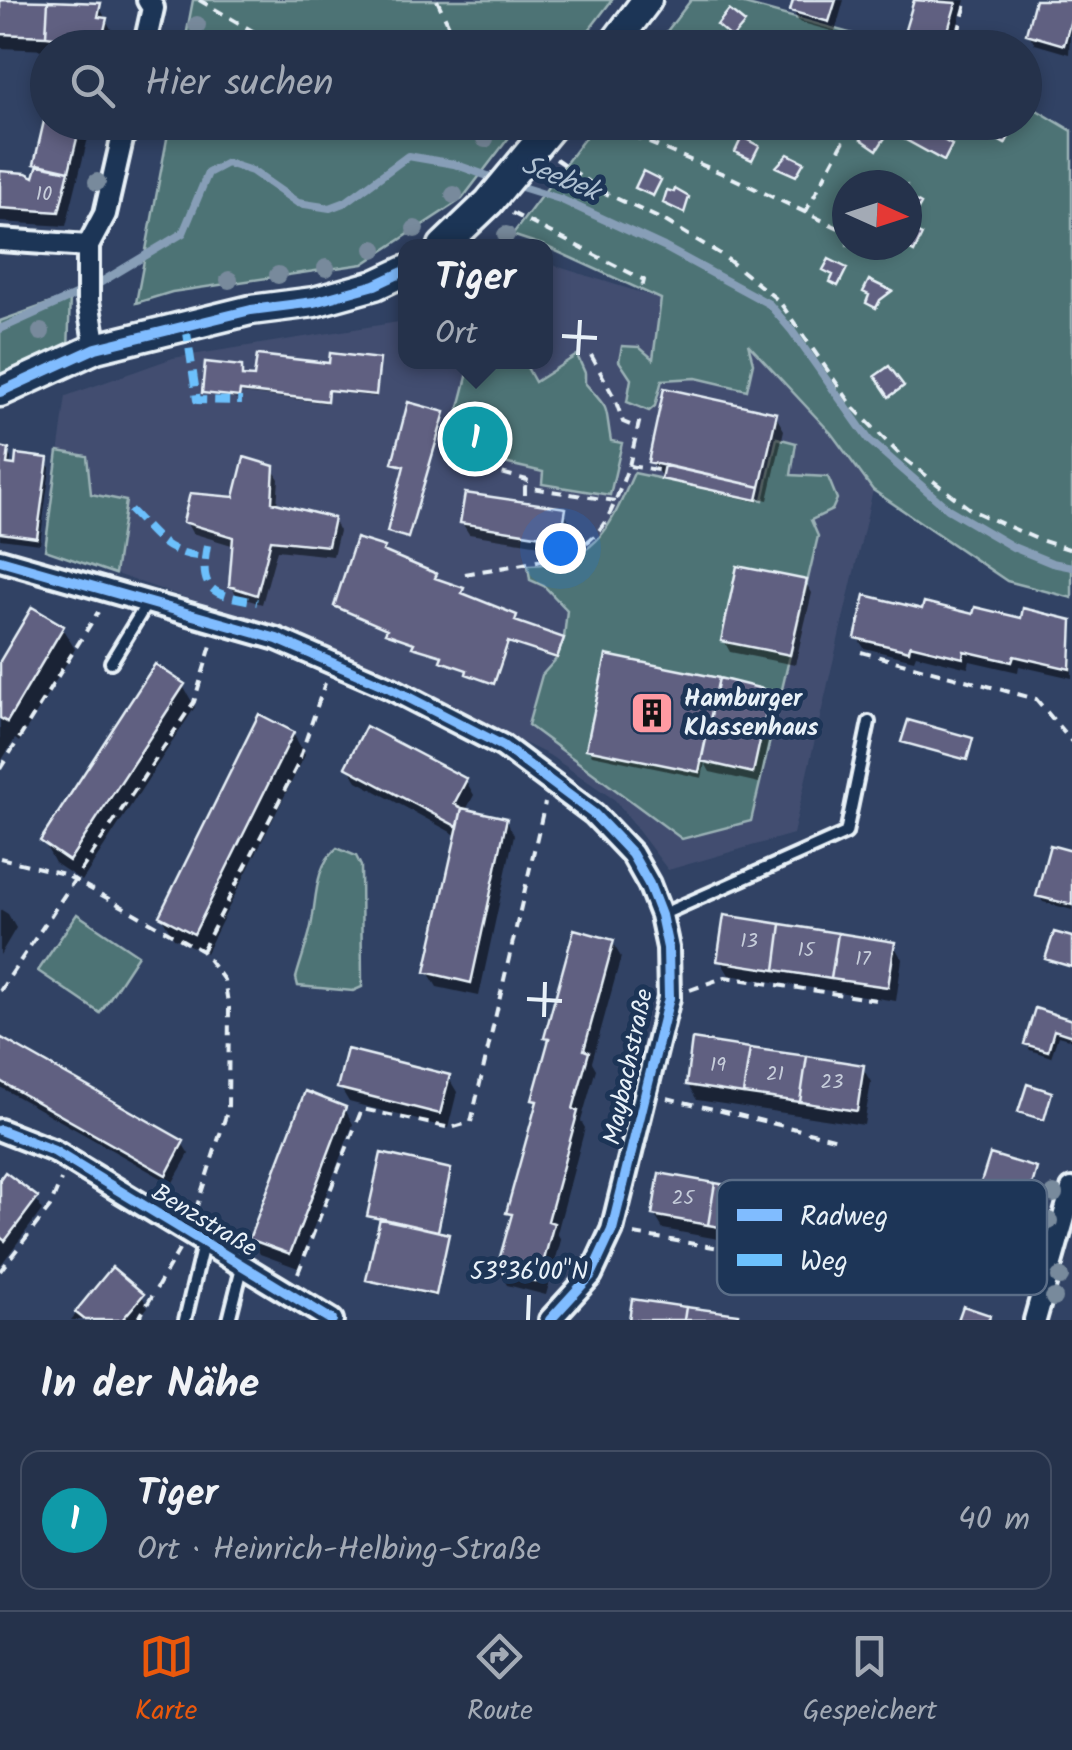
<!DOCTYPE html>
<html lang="de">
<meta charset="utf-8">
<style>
body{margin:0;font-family:Kalam,sans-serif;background:#313e55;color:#f1f3f6}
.compass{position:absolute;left:832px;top:170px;width:90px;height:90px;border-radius:50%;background:#25324b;box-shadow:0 5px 15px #0003;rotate:93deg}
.you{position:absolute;left:560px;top:548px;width:35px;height:35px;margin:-25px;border:8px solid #fff;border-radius:50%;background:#1a73e8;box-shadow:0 0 0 15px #1a73e833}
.badge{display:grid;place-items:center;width:65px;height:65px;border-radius:50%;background:#ea580c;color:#fff;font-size:32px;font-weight:700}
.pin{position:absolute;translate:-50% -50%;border:5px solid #fff;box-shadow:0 2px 10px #0006}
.popup{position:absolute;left:398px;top:239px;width:155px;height:130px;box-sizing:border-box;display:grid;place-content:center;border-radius:20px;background:#25324b;filter:drop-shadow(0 2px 8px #0005);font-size:32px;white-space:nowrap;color:#a3aab5}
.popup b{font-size:38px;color:#f1f3f6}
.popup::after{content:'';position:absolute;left:50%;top:100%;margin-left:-20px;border:20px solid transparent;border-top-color:#25324b}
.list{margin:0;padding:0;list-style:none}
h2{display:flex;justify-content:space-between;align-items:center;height:130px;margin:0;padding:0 40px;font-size:42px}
h2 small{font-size:32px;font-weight:400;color:#a3aab5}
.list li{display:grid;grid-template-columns:65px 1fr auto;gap:30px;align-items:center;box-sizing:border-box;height:140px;margin:0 20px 20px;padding:0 20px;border:2px solid #424d63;border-radius:20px}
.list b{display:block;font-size:38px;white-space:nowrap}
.list p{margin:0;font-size:32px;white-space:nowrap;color:#a3aab5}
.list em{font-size:32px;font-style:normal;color:#a3aab5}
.icon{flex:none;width:55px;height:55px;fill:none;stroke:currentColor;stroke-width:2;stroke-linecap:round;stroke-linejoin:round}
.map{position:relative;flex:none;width:1072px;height:1320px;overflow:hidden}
.search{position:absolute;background:#25324b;box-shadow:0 5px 15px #0003;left:30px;right:30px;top:30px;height:110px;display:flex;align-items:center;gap:25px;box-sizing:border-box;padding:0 35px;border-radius:55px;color:#a3aab5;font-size:38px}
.sheet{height:290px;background:#25324b}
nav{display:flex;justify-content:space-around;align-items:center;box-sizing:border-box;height:140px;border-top:2px solid #424d63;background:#25324b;font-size:28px;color:#a3aab5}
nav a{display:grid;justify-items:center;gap:5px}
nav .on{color:#ea580c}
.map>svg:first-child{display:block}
</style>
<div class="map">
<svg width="1072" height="1320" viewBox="0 0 1072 1320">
<rect width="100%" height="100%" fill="#314264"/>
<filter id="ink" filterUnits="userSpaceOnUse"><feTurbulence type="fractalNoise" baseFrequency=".01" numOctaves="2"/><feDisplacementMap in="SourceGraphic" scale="20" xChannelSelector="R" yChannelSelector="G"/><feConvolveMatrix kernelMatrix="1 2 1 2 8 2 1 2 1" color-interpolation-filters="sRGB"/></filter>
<g filter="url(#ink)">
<!-- built -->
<path fill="#424e70" d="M546,263L661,299L746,342L831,433L873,490L793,834L668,870L615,800L549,755L316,642L45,550L66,396L173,358L405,321V362H545Z"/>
<!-- green -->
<path fill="#4e7375" stroke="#9bb2b6" stroke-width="2.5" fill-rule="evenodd" d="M193,0H612L576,47H184Z
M691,0H730L900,47L654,48Z
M1025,103L1072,131V598L1007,581L873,490L831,433L748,344L753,363L747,390L696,378L662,380L655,406L649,411L627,402L631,379L619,361L622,346L639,347L653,359L661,299L545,246L512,235L596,123L1024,122ZM847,185H907V245H847Z
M170,123V122L520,123L462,199L363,264L172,292L136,303Z
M70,296L68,351L0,381V321Z
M577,355L585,373V383C612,414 604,402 611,441L622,443L610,495L542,484L543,472L448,450L469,369L487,375L491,362H524L535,382Z
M777,438L796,443L791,475L828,477L837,499L832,510L811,520L818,536L751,821L682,839L528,725L542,675L557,658L564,638L567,610L544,586L530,580L528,565C596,565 610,527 634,473L763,500Z
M58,451L87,456L91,494L126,501L115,574L45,550Z
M337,848L356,856L361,866L362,987L353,991L298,986L296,978C300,963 306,947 310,931C317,904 313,867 337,848Z
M77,914L138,955L100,1013L38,971Z"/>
<!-- shadow -->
<path fill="#0007" d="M0,0L99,6L114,35L111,48H48V50L0,48Z
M796,0H844L835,32L799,22L793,11Z
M916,0H965L951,48H907L904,43Z
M1038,0H1072L1069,54L1035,44L1028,33Z
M48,122H92L66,226L0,222V174L36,181L39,168L37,163Z
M378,361L376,397L329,391L327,403L240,393L239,399L204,392L241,368L242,378L256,380Z
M443,414L409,539L391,534L406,468L395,462Z
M775,415L784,430L768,500L759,498L758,502L665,481L650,461Z
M0,450L7,451L11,458L10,467L46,461L50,468L40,544L0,539Z
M272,468L279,479L277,506L333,520L339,531L333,556L277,550L262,604L238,597L231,586L235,546L192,533L186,522L236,500Z
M564,511L570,522L566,549L469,534L462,523Z
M383,549L409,567L462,590V596L515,617V624L562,640L558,660L509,643L495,685L470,676V671L444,663V658L417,649L416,644L390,635L389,630L338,609L336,606Z
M805,582L812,593L795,665L730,652L724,641Z
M1024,611L1072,622V678L1019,666L1018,672L970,661L968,668L916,655L914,660L864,648L857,637L924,612L1022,621Z
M62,628L75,649L19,742L15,739L0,763V666Z
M183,686L195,707L82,881L55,863L43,841Z
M769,694L776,705L759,783L710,772L705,763L702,778L592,755L588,748Z
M293,733L305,755L206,953L174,938L161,916Z
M971,740L968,762L904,741Z
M348,767L466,781L474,795L466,810L506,820L514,835L479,996L437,987L428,972L458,836L357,781Z
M1072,854V910L1043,902L1039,896Z
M0,909L8,914L16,928L0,955Z
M612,942L621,957L592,1062L596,1069L581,1121L585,1128L557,1233L561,1240L546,1295L507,1285L499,1270L513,1219L509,1212L538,1105L535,1100L550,1044L547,1038Z
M893,944L902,959L896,1001L729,975L720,960Z
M1036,1011L1072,1022V1040L1058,1036L1051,1057L1030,1050L1026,1043Z
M0,1040L182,1143L189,1154L172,1184L0,1087Z
M862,1067L871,1082L864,1125L697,1100L688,1085Z
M448,1077L457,1092L448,1128L349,1102L340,1087Z
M1051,1094L1045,1121L1022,1114L1021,1112Z
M345,1109L353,1124L298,1268L260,1254L252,1239Z
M1035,1170L1020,1227L976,1213L975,1211Z
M450,1171L438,1234L449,1238L436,1297L370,1282L382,1220L370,1215Z
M0,1184L36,1199L42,1210L0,1266Z
M827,1206L836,1220L828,1259L663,1229L654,1214Z
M1012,1250L1016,1257L1010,1276L982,1267L977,1283L956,1277L952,1270Z
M112,1271L142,1296L148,1307L137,1320H71Z"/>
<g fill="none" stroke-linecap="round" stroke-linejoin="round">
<!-- stream -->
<path stroke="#879eb7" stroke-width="8" d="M512,184L560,199L664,247L769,304L792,331L869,440L948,509L1013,547L1052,563L1072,567
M0,329L93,287L183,233L208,173L227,163L252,171L298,203L330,208L346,202L408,156L454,164L499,180"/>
</g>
<!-- building -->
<path fill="#616081" stroke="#e8f1f8" stroke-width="2.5" d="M0,0L48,1L46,36L0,34Z
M793,0H836L829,22L790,11Z
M914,0L956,3L943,48H916L901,43Z
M1035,0H1072V16L1064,45L1026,34Z
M48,1L101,3L98,17L107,18L100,48H60L62,38L46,36Z
M729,10L745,23L732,38L717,25Z
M48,104V122H81L69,171L34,164Z
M684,122H703L698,138L681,131Z
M872,122L888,133L877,150L861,139Z
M902,122H912L952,145L944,161L895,134Z
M996,122L1014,127L1005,144L989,135Z
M742,137L759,146L752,160L735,152Z
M788,154L804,162L796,176L776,167Z
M38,164L69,171L59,212L0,208V171L26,173L34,177Z
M643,171L661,180L653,196L635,188Z
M675,189L689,197L684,213L663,203L667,190L674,192Z
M907,196L921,204L912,220L907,217Z
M907,228L922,235L914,252L901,245H907Z
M829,259L847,268L838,286L830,282L833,275L823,270Z
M869,280L892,291L880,300L876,308L866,303L869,295L863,292Z
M330,353L380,359L376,395L328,390L327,401L240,391L239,397L202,393L205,362L242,366V376L254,377L257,355L329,363Z
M889,366L904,386L889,397L875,376Z
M664,388L777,413L760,487L648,462Z
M408,402L445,412L408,538L387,532L404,466L392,463Z
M0,447L9,449L7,464L15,465L16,454L48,458L37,538L0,533Z
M244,457L274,466L272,502L334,518L328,546L271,540L257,595L229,586L233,537L183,522L190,493L234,497Z
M664,465L760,487L757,500L661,479Z
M465,493L566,508L561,539L460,523Z
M356,538L385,547L383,551L437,574L435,578L464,588L462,593L517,615L515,621L564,638L557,658L508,642L494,684L466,674L467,670L440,661L442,656L412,647L414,643L385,633L387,629L334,606Z
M737,566L807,580L790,655L721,641Z
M865,595L922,609L924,602L973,614L975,607L1021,618L1023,608L1072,620L1070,669L1014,656L1012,662L964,651L963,658L910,645L909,651L855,638Z
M32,607L64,626L7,722L0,718V661Z
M606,655L719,678L699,772L586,749Z
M155,664L185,684L69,861L40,841Z
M719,678L771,691L753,773L701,761Z
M259,714L294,732L194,934L159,916Z
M908,720L973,738L967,760L901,742Z
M366,726L467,779L454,804L462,808L458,827L345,767Z
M462,808L507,818L471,983L425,972Z
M1050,845L1072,851V905L1036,896Z
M724,915L781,924L775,970L717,961Z
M781,924L838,933L831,979L775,970Z
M574,929L614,940L584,1050L589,1052L573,1109L578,1111L548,1221L554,1223L538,1282L496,1271L512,1214L506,1213L537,1101L532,1100L549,1039L544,1038Z
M1054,932L1072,937V967L1045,959Z
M838,933L895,942L888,987L831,979Z
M1035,1008L1072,1020V1036L1054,1030L1048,1051L1024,1044Z
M0,1037L184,1141L166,1175L0,1081Z
M692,1039L750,1048L743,1094L686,1085Z
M750,1048L807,1056L800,1102L743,1094Z
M347,1049L450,1075L440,1114L337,1088Z
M807,1056L864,1065L857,1111L800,1102Z
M1027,1084L1052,1092L1044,1120L1018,1112Z
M305,1091L346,1107L290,1254L249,1239Z
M381,1153L451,1169L438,1231L367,1216Z
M990,1154L1037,1168L1020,1226L972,1211Z
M5,1172L38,1197L5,1241L0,1237V1179Z
M659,1173L715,1183L708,1225L652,1215Z
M715,1183L772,1193L765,1235L708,1225Z
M772,1193L829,1203L821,1245L765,1235Z
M380,1218L449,1234L436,1295L366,1280Z
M961,1232L1014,1248L1007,1271L978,1262L973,1278L949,1270Z
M112,1267L144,1294L122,1320H85L75,1312Z
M632,1299L686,1307L684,1320H629Z
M963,1306L990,1315L989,1320H958Z
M686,1307L739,1314L738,1320H684Z"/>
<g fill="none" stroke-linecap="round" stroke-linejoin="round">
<!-- lane casing -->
<g stroke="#e8f1f8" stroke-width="18">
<path id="lane" d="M111,662L147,603
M661,915L846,833L869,722
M185,1320L203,1244
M229,1320L242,1268"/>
</g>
<!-- street casing -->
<g stroke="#e8f1f8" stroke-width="28">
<path id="street" d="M144,48L153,8L148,0
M0,240L88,246
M96,348L88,301V246L105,214L126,122
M0,560L277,639L390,688L503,746L594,814L632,854L649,884L661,915L668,948L669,998L612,1230L591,1275L550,1320
M0,1130L54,1151L332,1320
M1035,1320L1072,1189"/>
</g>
<!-- secondary casing -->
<g stroke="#e8f1f8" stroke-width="35">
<path id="secondary" d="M611,48L647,0
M443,246L489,202L555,122
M0,392L96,348L251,310L314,302L375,285L405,271"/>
</g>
<!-- path -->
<path stroke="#e8f1f8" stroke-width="4" stroke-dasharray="10 8" stroke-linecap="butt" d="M199,0L282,48
M437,0L450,28L465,48
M958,33L967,0
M599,122L726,175L847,232
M556,159L607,194L665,221L722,255L779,301L854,408L902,457L971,510L1037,539L1072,550
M512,213L644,280L641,292
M805,213L854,122
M591,355L615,399L623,422L638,428
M468,464L527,480L525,487
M629,466L641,414
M525,495V487L615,501
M465,574C499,567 570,561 593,537C612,519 619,489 629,466L658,470
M861,652L1036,699L1072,742
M0,769L98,612
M0,858L64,874L202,951L224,980L229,1008L228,1109L196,1209
M202,951L297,766L325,683
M690,990L725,977L876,1000
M0,991L194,702L212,642
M667,1098L842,1140
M634,1234L817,1264
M0,1271L50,1207L61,1180
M298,1273L362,1109L451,1128L471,1122L545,803
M138,1320L179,1250"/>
<!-- lane -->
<use href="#lane" stroke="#1d3557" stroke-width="10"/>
<!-- street -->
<use href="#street" stroke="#1d3557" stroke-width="20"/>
<!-- secondary -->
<use href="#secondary" stroke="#1d3557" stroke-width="28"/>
<!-- quiet -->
<path stroke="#6cc0fc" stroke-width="8" stroke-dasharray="15 8" stroke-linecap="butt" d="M186,326L197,400L242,401
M130,510C157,537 164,553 204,557
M207,545C198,594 214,594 257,602"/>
<!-- cycleway casing -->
<g stroke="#1d3557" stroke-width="16">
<path id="cycleway" d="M0,392L96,348L251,310L314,302L375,285L405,271
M0,560L277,639L390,688L503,746L594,814L632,854L649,884L661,915L668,948L669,998L612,1230L591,1275L550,1320
M0,1130L54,1151L332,1320"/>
</g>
<!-- cycleway -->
<use href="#cycleway" stroke="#80bcff" stroke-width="10"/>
</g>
<!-- trees -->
<g fill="#788a9c">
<circle cx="197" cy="25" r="9"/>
<circle cx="485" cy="139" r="9"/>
<circle cx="97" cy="182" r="9"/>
<circle cx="454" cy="195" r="9"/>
<circle cx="415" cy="229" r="9"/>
<circle cx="506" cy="235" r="9"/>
<circle cx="374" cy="249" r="9"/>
<circle cx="326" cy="268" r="9"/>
<circle cx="278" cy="275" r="9"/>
<circle cx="229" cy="280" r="9"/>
<circle cx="41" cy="332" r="9"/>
<circle cx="1054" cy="1194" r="9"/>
<circle cx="1049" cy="1221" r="9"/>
<circle cx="1040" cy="1252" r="9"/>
<circle cx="1034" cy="1273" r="9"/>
<circle cx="1060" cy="1277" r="9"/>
<circle cx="1054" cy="1298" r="9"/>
</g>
</g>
<!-- ticks -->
<path fill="none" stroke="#e8f1f8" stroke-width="4" d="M562,336L597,338M578,355L580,320M527,999L562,1001M544,1017L545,982M528,1320L529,1295"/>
<!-- icons -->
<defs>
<g id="building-square" transform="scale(2.25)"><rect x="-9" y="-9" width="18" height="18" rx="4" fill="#ff9aa2" stroke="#1d3557"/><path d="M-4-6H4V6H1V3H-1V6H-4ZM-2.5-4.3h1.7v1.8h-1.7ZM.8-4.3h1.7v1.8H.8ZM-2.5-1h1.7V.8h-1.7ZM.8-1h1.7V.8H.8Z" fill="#111"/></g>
</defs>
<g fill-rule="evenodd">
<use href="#building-square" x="652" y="713"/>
</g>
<g text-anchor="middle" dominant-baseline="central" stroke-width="10" stroke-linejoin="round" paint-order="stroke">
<!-- number labels -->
<g font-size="20" fill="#c6cdda">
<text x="44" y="195">10</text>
<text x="749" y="942">13</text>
<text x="806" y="951">15</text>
<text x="863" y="960">17</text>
<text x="718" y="1066">19</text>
<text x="775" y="1075">21</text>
<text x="832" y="1083">23</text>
<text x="683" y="1199">25</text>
</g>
<!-- poi labels -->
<g font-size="25" font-weight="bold" fill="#e8f1f8" stroke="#1d3557" text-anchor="start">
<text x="684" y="699">Hamburger<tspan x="684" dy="29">Klassenhaus</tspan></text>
</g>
<!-- street labels -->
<g font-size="25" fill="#e8f1f8" stroke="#1d3557">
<text transform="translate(629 1067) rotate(-78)">Maybachstraße</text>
<text transform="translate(204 1221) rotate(31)">Benzstraße</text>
</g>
<!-- water labels -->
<g font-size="28" font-style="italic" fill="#afc1d2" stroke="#1d3557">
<text transform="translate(560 179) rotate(22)">Seebek</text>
</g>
</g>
<!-- legend -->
<rect x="717" y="1180" width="330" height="115" rx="15" fill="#1d3557" stroke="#5a6d87" stroke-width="2.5"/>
<rect x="737" y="1209" width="45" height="12" fill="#80bcff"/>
<rect x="737" y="1254" width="45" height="12" fill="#6cc0fc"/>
<g font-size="28" fill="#e8f1f8">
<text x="800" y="1225">Radweg</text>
<text x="800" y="1270">Weg</text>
</g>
<g font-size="25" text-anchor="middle" fill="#e8f1f8" stroke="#1d3557" stroke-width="10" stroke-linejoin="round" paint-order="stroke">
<text x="529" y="1279">53°36'00"N</text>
</g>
</svg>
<svg class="compass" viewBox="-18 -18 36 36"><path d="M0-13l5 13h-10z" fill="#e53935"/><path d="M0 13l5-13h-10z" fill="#a3aab5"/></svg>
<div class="you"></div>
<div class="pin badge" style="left:475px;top:439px;background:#0f9aa8">1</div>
<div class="popup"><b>Tiger</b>Ort</div>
<div class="search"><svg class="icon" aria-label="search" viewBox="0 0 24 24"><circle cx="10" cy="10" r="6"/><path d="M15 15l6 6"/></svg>Hier suchen</div>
</div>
<section class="sheet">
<h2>In der Nähe<small></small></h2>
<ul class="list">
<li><span class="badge" style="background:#0f9aa8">1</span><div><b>Tiger</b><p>Ort · Heinrich-Helbing-Straße</p></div><em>40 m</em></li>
</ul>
</section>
<nav>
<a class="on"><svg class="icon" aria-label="map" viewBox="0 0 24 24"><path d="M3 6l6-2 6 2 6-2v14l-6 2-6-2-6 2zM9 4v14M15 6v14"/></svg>Karte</a>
<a><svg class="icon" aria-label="directions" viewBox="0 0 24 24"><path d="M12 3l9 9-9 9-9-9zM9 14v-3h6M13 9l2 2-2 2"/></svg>Route</a>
<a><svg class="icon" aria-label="saved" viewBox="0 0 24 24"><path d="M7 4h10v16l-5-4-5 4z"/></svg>Gespeichert</a>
</nav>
